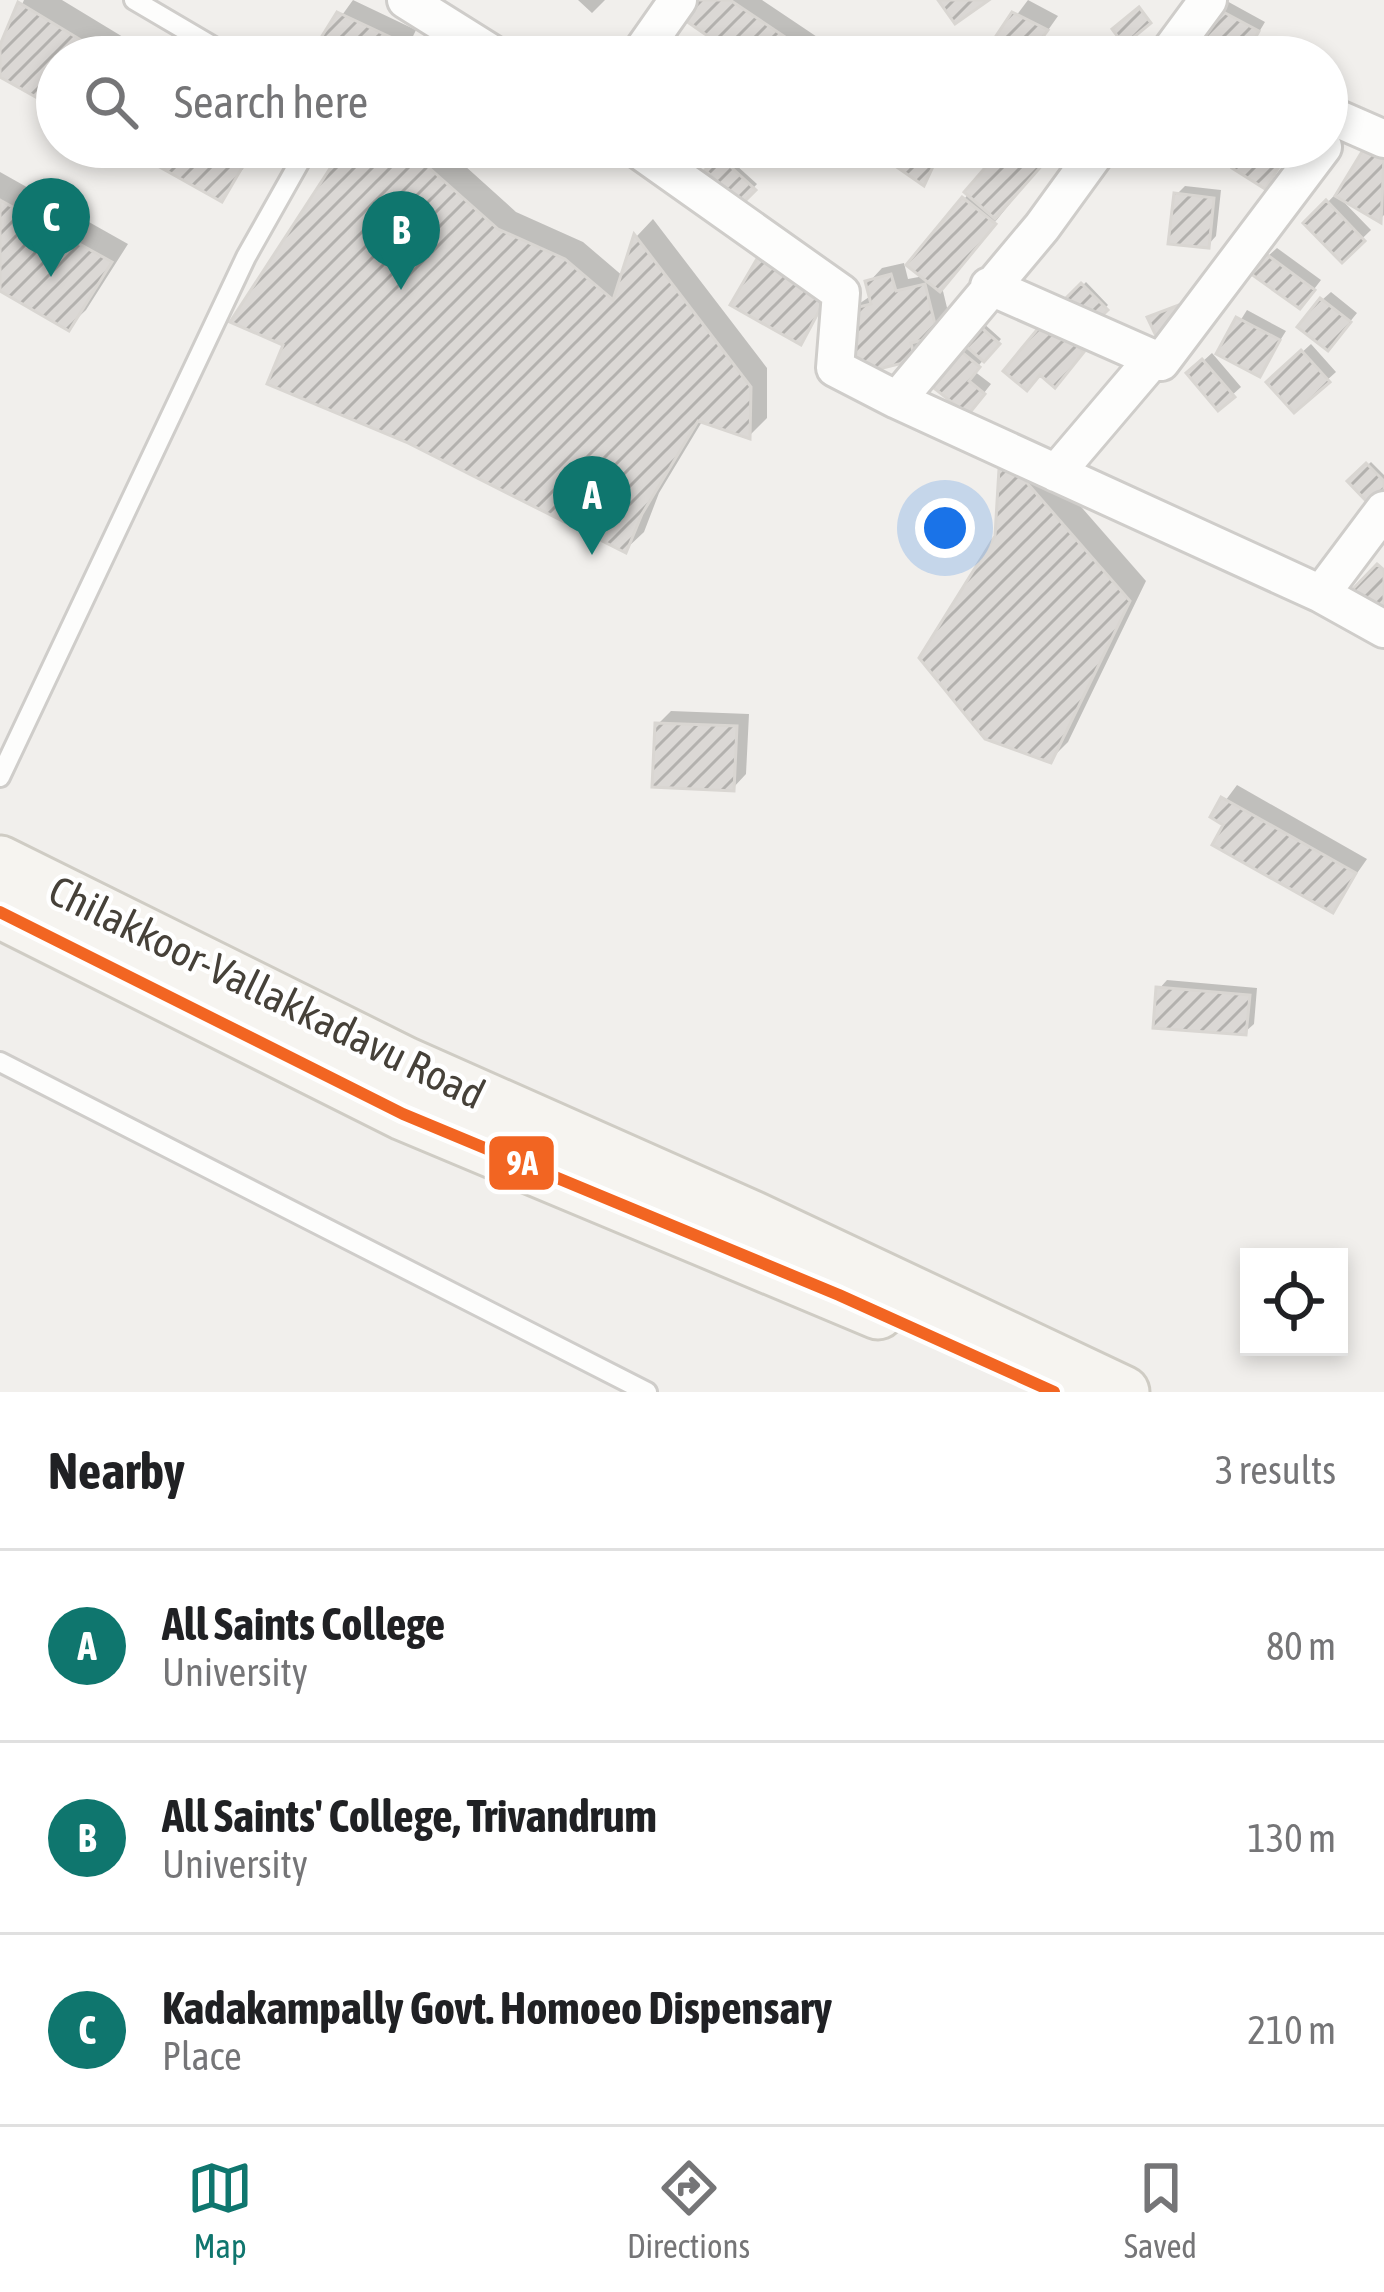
<!DOCTYPE html>
<style>
body{margin:0;font-family:"Asap Condensed",sans-serif;background:#f6f6f6;color:#202124}
.controls{position:absolute;right:36px;bottom:36px;display:grid;overflow:hidden;border-radius:0px;box-shadow:0 6px 18px #0003}
.controls button{width:108px;height:108px;display:grid;place-items:center;padding:0;border:0;border-bottom:3px solid #e0e0e0;background:#fff;color:#202124;font:60px sans-serif}
.you{position:absolute;left:945px;top:528px;width:42px;height:42px;margin:-30px;border:9px solid #fff;border-radius:50%;background:#1a73e8;box-shadow:0 0 0 18px #1a73e833}
.badge{display:grid;place-items:center;width:78px;height:78px;border-radius:50%;background:#0f766e;color:#fff;font-size:39px;font-weight:700}
.pin{position:absolute;translate:-50% -99px;filter:drop-shadow(0 3px 6px #0008)}
.pin::after{content:'';position:absolute;top:63px;width:42px;height:36px;background:inherit;clip-path:polygon(0 0,100% 0,50% 100%)}
.list{margin:0;padding:0;list-style:none}
h2{display:flex;justify-content:space-between;align-items:center;height:156px;margin:0;padding:0 48px;font-size:51px}
h2 small{font-size:39px;font-weight:400;color:#757577}
.list li{display:grid;grid-template-columns:78px 1fr auto;gap:36px;align-items:center;box-sizing:border-box;height:192px;padding:0 48px;border-top:3px solid #e0e0e0}
.list b{display:block;font-size:45px;white-space:nowrap}
.list p{margin:0;font-size:39px;white-space:nowrap;color:#757577}
.list em{font-size:39px;font-style:normal;color:#757577}
.icon{flex:none;width:66px;height:66px;fill:none;stroke:currentColor;stroke-width:2;stroke-linecap:round;stroke-linejoin:round}
.map{position:relative;flex:none;width:1384px;height:1392px;overflow:hidden}
.search{position:absolute;background:#fff;box-shadow:0 6px 18px #0003;left:36px;right:36px;top:36px;height:132px;display:flex;align-items:center;gap:30px;box-sizing:border-box;padding:0 42px;border-radius:66px;color:#757577;font-size:45px}
.sheet{height:732px;background:#fff}
nav{display:flex;justify-content:space-around;align-items:center;box-sizing:border-box;height:168px;border-top:3px solid #e0e0e0;background:#fff;font-size:33px;color:#757577}
nav a{display:grid;justify-items:center;gap:6px}
nav .on{color:#0f766e}
.map>svg:first-child{display:block}
</style>
<div class="map">
<svg width="1384" height="1392" viewBox="0 0 1384 1392">
<defs>
<pattern id="building-hatch" width="6" height="6" patternUnits="userSpaceOnUse" patternTransform="scale(3)"><rect width="6" height="6" fill="#dbd8d5"/><path d="M-1 1l2-2M0 6l6-6M5 7l2-2" fill="none" stroke="#b3b1ae"/></pattern>
</defs>
<rect width="100%" height="100%" fill="#f1efec"/>
<!-- shadow -->
<path fill="#0003" d="M24,0H62L156,57H57V106L0,74V53Z
M353,0L416,30L403,57H312Z
M578,0H605L592,13Z
M693,0H762L847,57H744Z
M1028,0L1058,16L1029,57H985Z
M1225,0L1265,22L1244,57H1232L1199,39Z
M449,37L478,57H431Z
M1078,38L1100,57H1060Z
M1384,143V215L1380,219L1339,197L1371,230L1342,258L1308,223Z
M130,147H259L221,199Z
M348,147H444L516,212L583,242L624,277L637,236L653,219L767,368V418L750,435L703,420L659,493L644,532L626,549Z
M873,147H947L924,182Z
M1007,147H1056L942,287L950,320L927,344L914,357L847,312L872,295L869,282L882,268L904,263L908,279L924,276L910,265Z
M1249,147H1286L1290,150L1273,177Z
M725,155L757,184L742,200L710,170Z
M0,172L128,244L86,310L68,327L0,288Z
M1185,186L1221,190L1216,236L1208,245L1177,194Z
M1277,248L1321,280L1308,297L1268,256Z
M1086,282L1108,305L1089,324L1067,302Z
M1331,292L1357,313L1336,339L1322,300Z
M1247,310L1286,331L1259,374L1220,353Z
M982,322L1001,339L974,371L991,384L976,403L929,380Z
M1311,344L1336,372L1295,409L1270,382Z
M1212,353L1241,387L1219,407L1190,373Z
M1020,437L1146,581L1068,742L1050,760L998,537Z
M1371,462L1384,475V491L1351,481Z
M671,711L749,714L746,774L733,788L658,724Z
M1237,785L1367,859L1332,909L1214,816Z
M1167,980L1257,988L1254,1024L1245,1032L1159,989Z"/>
<!-- building -->
<path fill="url(#building-hatch)" stroke="#d9d6d2" stroke-width="3" d="M690,0H730L815,57H738L679,16Z
M938,0H989L955,24Z
M18,2L109,57H57V109L0,77V45Z
M1139,7L1151,23L1124,45L1112,29Z
M1214,7L1259,31L1245,57H1226L1195,41Z
M337,12L405,44L398,57H309Z
M1012,12L1048,30L1028,57H982Z
M1366,145L1384,156L1381,223L1335,196Z
M124,147H254L222,202Z
M344,147H372L418,158L498,229L565,259L613,300L634,234L751,387L750,439L698,421L642,514L626,553L406,442L267,384L283,345L230,322Z
M868,147H942L924,186Z
M1003,147H1058L995,219L964,192Z
M1246,147H1266L1284,159L1265,189L1232,168Z
M719,156L756,190L742,204L705,170Z
M1174,193L1214,198L1209,248L1168,244Z
M962,197L996,224L940,292L906,265Z
M0,200L112,262L69,331L0,291Z
M1326,200L1365,241L1342,263L1303,223Z
M1266,254L1315,290L1300,309L1251,274Z
M758,257L827,296L801,345L730,305Z
M891,274L896,291L925,284L938,336L911,343L915,360L859,374L843,311L871,304L865,281Z
M1081,283L1108,310L1089,328L1062,302Z
M1320,298L1351,322L1328,351L1297,327Z
M1179,305L1187,328L1158,340L1147,317Z
M1236,317L1280,340L1260,377L1216,354Z
M1045,320L1084,352L1055,388L1040,375L1027,391L1003,371Z
M976,323L1000,344L984,362L960,341Z
M953,345L980,367L969,381L985,394L968,415L925,381Z
M1301,350L1330,382L1294,413L1266,382Z
M1202,359L1235,397L1218,411L1186,373Z
M1000,452L1130,601L1051,763L985,739L919,658L995,536Z
M1366,463L1384,481V495L1372,507L1347,481Z
M1377,564L1384,570V605L1375,614L1351,591Z
M655,723L737,726L734,791L652,787Z
M1221,797L1356,873L1333,913L1212,845L1223,825L1210,817Z
M1156,987L1250,995L1246,1035L1153,1028Z"/>
<g fill="none" stroke-linecap="round" stroke-linejoin="round">
<!-- service casing -->
<g stroke="#cfcdca" stroke-width="24">
<path id="service" d="M134,0L231,57
M0,777L246,257L308,147
M0,1062L647,1392"/>
</g>
<!-- minor casing -->
<g stroke="#cfcdca" stroke-width="42">
<path id="minor" d="M406,0L497,57
M638,57L678,0
M1166,57L1208,0
M1327,114L1384,139
M635,147L841,293L835,368L897,400L1042,227L1100,147
M989,286L1161,362L1323,147
M897,400L1321,594L1384,629
M1056,473L1153,359
M1321,594L1384,510"/>
</g>
<!-- secondary casing -->
<g stroke="#cfccc4" stroke-width="57">
<path id="secondary" d="M0,862L405,1063L752,1217L1123,1392
M0,912L403,1114L878,1313"/>
</g>
<!-- service -->
<use href="#service" stroke="#fdfdfc" stroke-width="18"/>
<!-- minor -->
<use href="#minor" stroke="#fdfdfc" stroke-width="36"/>
<!-- secondary -->
<use href="#secondary" stroke="#f6f4f0" stroke-width="51"/>
<!-- bus-1 casing -->
<g stroke="#fff" stroke-width="21">
<path id="bus-1" d="M0,912L403,1114L839,1295L1054,1392"/>
</g>
<!-- bus-1 -->
<use href="#bus-1" stroke="#f26522" stroke-width="12"/>
</g>
<g text-anchor="middle" dominant-baseline="central" stroke-width="9" stroke-linejoin="round" paint-order="stroke">
<!-- street labels -->
<g font-size="42" fill="#464139" stroke="#fff">
<text transform="translate(267 992) rotate(26)">Chilakkoor-Vallakkadavu Road</text>
</g>
</g>
<rect stroke="#fff" stroke-width="4.5" x="487" y="1134" width="69" height="58" rx="12" fill="#f26522"/>
<g font-size="33" text-anchor="middle" font-weight="bold" fill="#fff">
<text x="522" y="1175">9A</text>
</g>
</svg>
<div class="controls">
<button><svg class="icon" aria-label="locate" viewBox="0 0 24 24"><circle cx="12" cy="12" r="6"/><path d="M12 2v4M12 18v4M2 12h4M18 12h4"/></svg></button>
</div>
<div class="you"></div>
<div class="pin badge" style="left:592px;top:555px">A</div>
<div class="pin badge" style="left:401px;top:290px">B</div>
<div class="pin badge" style="left:51px;top:277px">C</div>
<div class="search"><svg class="icon" aria-label="search" viewBox="0 0 24 24"><circle cx="10" cy="10" r="6"/><path d="M15 15l6 6"/></svg>Search here</div>
</div>
<section class="sheet">
<h2>Nearby<small>3 results</small></h2>
<ul class="list">
<li><span class="badge">A</span><div><b>All Saints College</b><p>University</p></div><em>80 m</em></li>
<li><span class="badge">B</span><div><b>All Saints' College, Trivandrum</b><p>University</p></div><em>130 m</em></li>
<li><span class="badge">C</span><div><b>Kadakampally Govt. Homoeo Dispensary</b><p>Place</p></div><em>210 m</em></li>
</ul>
</section>
<nav>
<a class="on"><svg class="icon" aria-label="map" viewBox="0 0 24 24"><path d="M3 6l6-2 6 2 6-2v14l-6 2-6-2-6 2zM9 4v14M15 6v14"/></svg>Map</a>
<a><svg class="icon" aria-label="directions" viewBox="0 0 24 24"><path d="M12 3l9 9-9 9-9-9zM9 14v-3h6M13 9l2 2-2 2"/></svg>Directions</a>
<a><svg class="icon" aria-label="saved" viewBox="0 0 24 24"><path d="M7 4h10v16l-5-4-5 4z"/></svg>Saved</a>
</nav>
